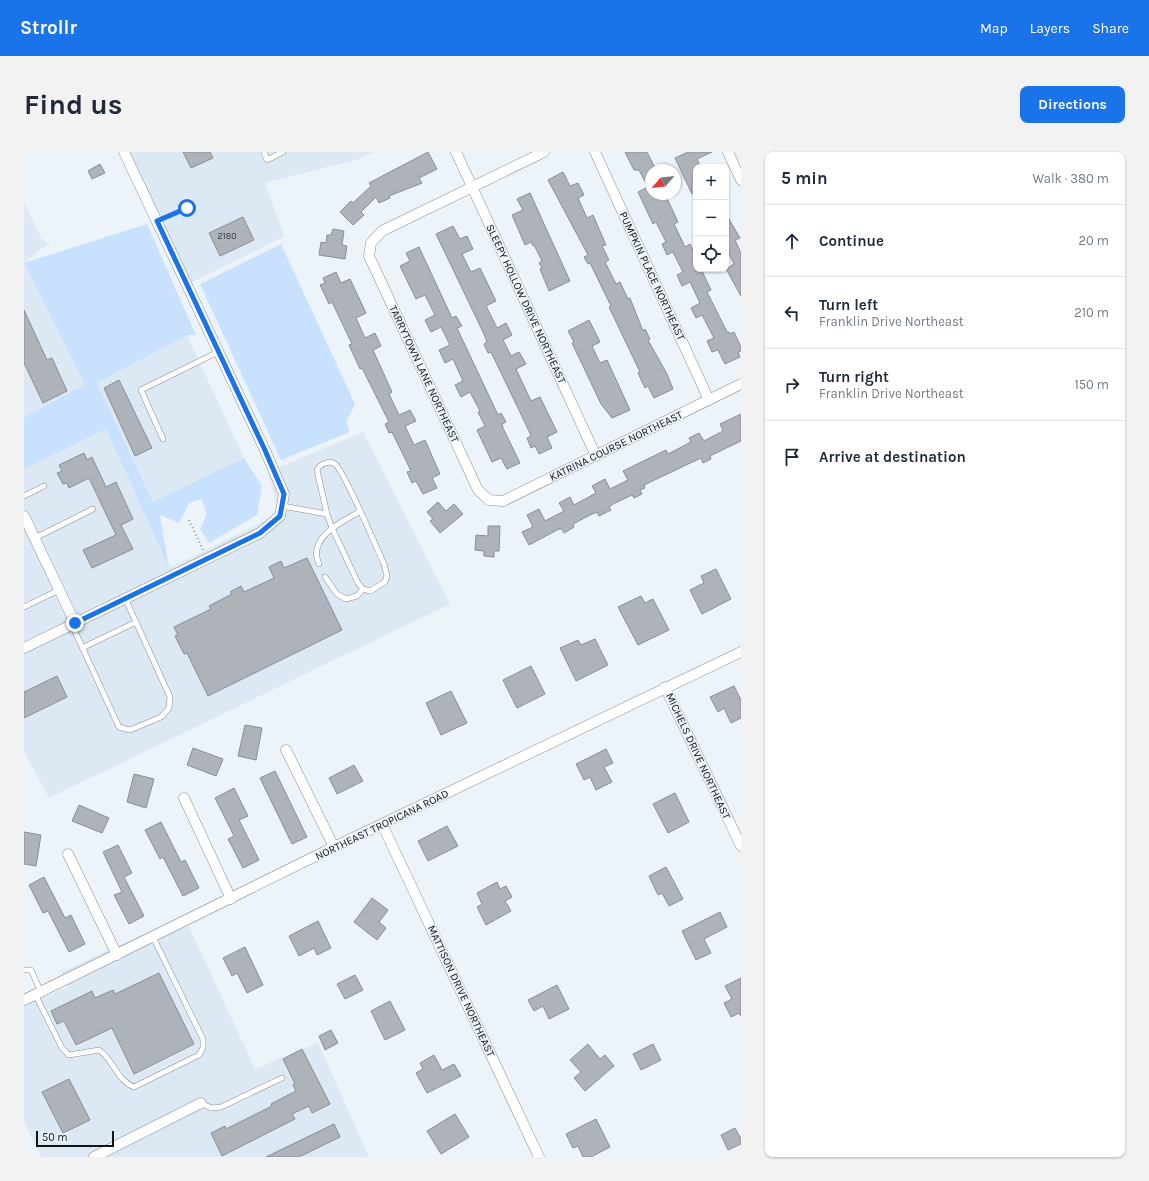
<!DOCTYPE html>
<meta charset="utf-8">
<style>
body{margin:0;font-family:Karla,sans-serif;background:#f2f2f3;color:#1f2937}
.controls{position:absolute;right:12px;top:12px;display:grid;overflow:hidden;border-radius:8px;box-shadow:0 1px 3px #0004}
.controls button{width:36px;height:36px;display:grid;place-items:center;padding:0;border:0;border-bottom:1px solid #e0e1e3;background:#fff;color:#1f2937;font:20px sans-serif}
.compass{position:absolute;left:621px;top:12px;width:36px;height:36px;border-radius:50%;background:#fff;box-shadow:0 1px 3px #0004;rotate:243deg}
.scale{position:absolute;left:12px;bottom:10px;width:78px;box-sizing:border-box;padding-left:4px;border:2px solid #111315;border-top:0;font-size:11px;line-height:14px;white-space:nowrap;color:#111315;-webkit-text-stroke:3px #ecf3f9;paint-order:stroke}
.stop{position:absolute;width:12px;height:12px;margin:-9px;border:3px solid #1a73e8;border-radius:50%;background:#fff}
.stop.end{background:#1a73e8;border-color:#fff;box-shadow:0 1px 4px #0008}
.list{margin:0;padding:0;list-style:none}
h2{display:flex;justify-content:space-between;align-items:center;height:52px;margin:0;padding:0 16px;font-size:17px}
h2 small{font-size:13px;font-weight:400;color:#747a83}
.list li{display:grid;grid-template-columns:26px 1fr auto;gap:12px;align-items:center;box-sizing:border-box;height:72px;padding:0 16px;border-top:1px solid #e0e1e3}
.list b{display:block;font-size:15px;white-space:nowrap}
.list p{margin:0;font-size:13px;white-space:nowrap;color:#747a83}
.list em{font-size:13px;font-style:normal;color:#747a83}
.icon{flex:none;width:22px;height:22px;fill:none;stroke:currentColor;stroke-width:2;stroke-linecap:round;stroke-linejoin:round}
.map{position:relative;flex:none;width:717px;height:1005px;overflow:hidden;border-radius:8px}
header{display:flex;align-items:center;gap:24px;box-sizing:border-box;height:56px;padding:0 20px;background:#1a73e8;color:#fff}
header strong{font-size:19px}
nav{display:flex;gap:22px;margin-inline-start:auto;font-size:14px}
.intro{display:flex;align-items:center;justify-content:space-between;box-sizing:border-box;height:96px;padding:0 24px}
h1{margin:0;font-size:28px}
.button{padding:10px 18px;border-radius:8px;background:#1a73e8;color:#fff;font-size:14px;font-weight:700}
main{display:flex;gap:24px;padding:0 24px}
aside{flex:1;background:#fff;border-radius:8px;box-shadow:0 1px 3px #0004}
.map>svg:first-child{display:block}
</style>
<header>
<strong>Strollr</strong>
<nav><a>Map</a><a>Layers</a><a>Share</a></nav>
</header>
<div class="intro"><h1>Find us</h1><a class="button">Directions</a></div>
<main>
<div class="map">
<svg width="717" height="1005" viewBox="0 0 717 1005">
<rect width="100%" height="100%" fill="#ecf3f9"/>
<!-- built -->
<path fill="#dce8f3" d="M100,0H349L332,8L241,31L260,84L160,134Z
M0,50L18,88L22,90L28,88L0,111L62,233L0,265Z
M163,183L220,306L129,350L73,231Z
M82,277L145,416L255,362L244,320L339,280L426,452L25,646L0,599V317Z
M160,764L231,917L294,891L345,1005H17L0,969V853L44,835L37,820Z"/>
<!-- green -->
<path fill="#c8e2fd" d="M123,72L172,183H163L73,231L129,350L220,306L238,334L233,363L185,391L176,377L183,362L177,347L165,351L155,371L136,363L145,416L82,277L0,317V265L61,233L0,111Z
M257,92L331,252L322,270L326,280L257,308L176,132Z"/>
<!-- building -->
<path fill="#adb3b9" stroke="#898e94" d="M159,0H186L189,6L167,16Z
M404,0L413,17L395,26L398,31L365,44L366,46L355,51L352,45L337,60L340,63L329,73L316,60L327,49L329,51L347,34L345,31Z
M601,0H623L632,18H627V42H641L654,70L650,72L661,95L666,92L672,104V117H677L687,138L683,140L703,180H705L706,182L710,180L717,195V199L714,200L716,205L701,212L694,198L688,200L683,189L690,186L678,163L672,166L667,156L676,151L666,130L658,134L653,123L659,120L649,100L643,103L638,92L642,90L632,70L629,72L614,40L624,35L615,18H610Z
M664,0H688L673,7L677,15H672V28L668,30V42L651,6Z
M76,12L81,21L68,27L64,19Z
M539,20L546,34L554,31L560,43L554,46L563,66L569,63L582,93L578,94L585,108L581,110L592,132L596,130L604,147L606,146L619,179L621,177L626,187L624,188L643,222L649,237L630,246L624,234L621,236L614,221L616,220L585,155L587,154L566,111L564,112L560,105L564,103L524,28Z
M506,41L546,129L525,139L516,117L518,116L515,111L518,109L510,93L509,94L507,90L501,93L488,63L499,58L493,47Z
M702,62L716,86L711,88L717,101V144L702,117L710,112L702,96Z
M219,65L230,88L196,104L185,81Z
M429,74L436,87L443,84L449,97L438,102L447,120L456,116L472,149L462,154L473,176L482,171L488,183L479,188L487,204L495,200L502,212L492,217L507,249L516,245L533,280L523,285L528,296L515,302L511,294L507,296L503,286L507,284L505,279L467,200L464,201L460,192L463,190L460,182L412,82Z
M309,77L320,79L318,93L323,94L321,107L295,103L297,90L302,91L303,83H307Z
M395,95L428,166L432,164L438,174L433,176L474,263L477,261L482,270L478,272L479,276L496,311L483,317L477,306L468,310L453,278L461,274L454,260L456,259L446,240L437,245L431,233L439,229L429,207L421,211L415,198L426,193L417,175L407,180L401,168L411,163L401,143L392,147L376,114L386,109L382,101Z
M312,120L317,131L326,127L342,161L332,166L341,186L351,181L357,194L349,198L368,240L365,242L375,263L386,258L392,269L381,274L390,293L401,288L416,322L408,326L413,336L399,342L392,329L388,331L383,320L387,319L368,280L365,281L361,272L365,270L338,216L336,217L325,193L328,192L308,150L305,152L296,133L301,131L299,126Z
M0,158L23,208L28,206L43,239L19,251L0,211Z
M565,168L576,190L568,194L576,211L583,208L606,258L588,266L577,252L548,191L550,190L544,179Z
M95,228L128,296L111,304L80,236Z
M717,262V289L686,304L687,307L679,311L677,306L620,333L621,336L616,338L618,342L610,346L608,343L589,352L585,355L587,358L575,364L573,360L566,363L549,372L550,375L540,381L538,377H535L505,393L498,380L509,375L503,363L515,357L521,369L540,359L535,351L546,345L550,353L572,341L568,334L581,327L586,337L604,328L599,319L642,298L644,302L667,290L665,286L675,281L680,289L699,279L696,272Z
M60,301L63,308L68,305L82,335L92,330L109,367L97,373L109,397L68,416L59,398L92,383L65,326L45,336L43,331L39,332L33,321L38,319L35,313Z
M414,350L422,359L430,352L439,362L416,381L406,369L409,367L403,360Z
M464,374H476L475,399H470V405L460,404V399L451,398L452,383L464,384Z
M283,406L318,478L184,544L163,501L160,502L151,484L154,483L150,475L187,457L185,454L208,442L206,440L217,434L220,440L250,426L245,415L257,409L260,416Z
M692,417L707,447L678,462L666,438L680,431L677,424Z
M617,444L621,451L629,447L645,478L614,493L594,455Z
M571,487L584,513L552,529L536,496L554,488L557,493Z
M507,514L521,542L493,556L479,528Z
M33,524L43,545L0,566V540Z
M710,534L717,548V566L707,571L700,556L694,560L686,545Z
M427,539L443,571L417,583L402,551Z
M221,573L238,576L232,608L214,604Z
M169,596L199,607L192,624L163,613Z
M582,597L589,611L580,615L588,630L572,638L566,625L560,628L552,612Z
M330,613L339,629L313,642L305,626Z
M251,619L283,685L268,692L236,626Z
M110,622L130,627L122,656L103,650Z
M210,636L224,664L215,668L235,708L219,716L204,687L210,684L191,646Z
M651,641L665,670L644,681L629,652Z
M55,653L85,666L78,681L48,669Z
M137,670L157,710L161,708L175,736L159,744L139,705L136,707L121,678Z
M423,674L434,694L404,709L394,689Z
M0,680L17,683L12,714L0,712Z
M94,693L108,721L100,725L120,764L105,772L90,743L98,740L79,700Z
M642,715L659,747L645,754L638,741L634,743L625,724Z
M20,725L41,766L47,763L61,792L45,800L24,759L19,761L5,733Z
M473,730L476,737L482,734L488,745L481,749L487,759L462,773L453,755L458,752L453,741Z
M348,746L364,758L355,770L362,776L353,788L330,770Z
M696,760L703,775L680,787L687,801L672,808L658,779Z
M294,769L307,796L293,803L290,796L275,804L265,784Z
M221,795L239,833L223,841L213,821L208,824L199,806Z
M135,821L170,892L110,922L88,876L52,893L40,869L33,872L27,859L68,839L71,846L89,838L91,842Z
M331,823L339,838L321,847L313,832Z
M717,826V864L715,861L707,865L700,851L708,847L701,834Z
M533,833L545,857L525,867L519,854L510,859L504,848Z
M366,849L381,878L361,888L347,859Z
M307,878L314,891L301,898L295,884Z
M564,892L576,907L581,903L590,914L561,939L550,926L557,920L546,908Z
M629,892L637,908L617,918L609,902Z
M278,897L306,952L288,961L285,954L268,962L271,967L198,1004L187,981L201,974L202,977L248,954L247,952L272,939L269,933L271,932L259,907Z
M410,903L418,918L430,912L437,924L403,941L392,921L399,917L396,911Z
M45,927L66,968L39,981L18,940Z
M431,962L445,985L417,1002L403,979Z
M572,967L586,995L567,1005H559L554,994L549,996L542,982Z
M310,972L316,985L275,1005H242Z
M711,976L717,987V992L704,998L697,983Z"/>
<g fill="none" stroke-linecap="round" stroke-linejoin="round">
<!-- lane casing -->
<g stroke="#898e94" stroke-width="6">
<path id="lane" d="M240,0L243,8L259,0
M139,287L117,238L194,200
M0,344L20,334
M258,354L303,362L308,376L334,431L339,437L346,439L361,430L363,424L360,412C353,397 320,318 311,312C305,308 296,312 293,318L303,362
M11,386L69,357
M295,412C283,386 317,370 335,360
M301,425L313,442L322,447L333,444L339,437
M0,455L35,438
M48,473L95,575L106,578L137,565L145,556L146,545L101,446
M58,496L112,470
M0,818H7L17,840
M11,842L38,896L45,903L75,898C90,908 92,928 110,935L175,903L179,896V887L129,785
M177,951L187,956L197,955L258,926"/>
</g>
<!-- street casing -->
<g stroke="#898e94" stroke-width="11">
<path id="street" d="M432,0L572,304
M520,0L358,79L347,91L345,104L454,338L465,348L479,349L717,232
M571,0L685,248
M704,0L717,28
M0,364L51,471
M0,496L236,381L256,364L260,342L240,296L100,0
M641,535L717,694
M262,598L310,695
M160,646L207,747
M358,672L515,1005
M44,702L93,803
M0,848L310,695L717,500
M70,1005L177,951"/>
</g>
<!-- path -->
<path stroke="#92969b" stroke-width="2" stroke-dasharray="1 3" stroke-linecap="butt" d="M141,65L163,55
M165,368L179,398"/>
<!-- lane -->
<use href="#lane" stroke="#fff" stroke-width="5"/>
<!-- street -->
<use href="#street" stroke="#fff" stroke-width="10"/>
</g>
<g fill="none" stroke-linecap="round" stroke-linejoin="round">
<!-- route -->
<path stroke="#1a73e8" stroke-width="5" d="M51,471L236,381L256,364L260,342L240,296L133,69L163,56"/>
</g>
<g text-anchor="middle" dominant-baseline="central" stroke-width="3" stroke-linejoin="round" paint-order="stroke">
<!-- number labels -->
<g font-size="9" fill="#383b3e">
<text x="203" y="84">2180</text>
</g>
<!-- street labels -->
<g font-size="11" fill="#111315" stroke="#ecf3f9">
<text transform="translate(628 124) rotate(65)">PUMPKIN PLACE NORTHEAST</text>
<text transform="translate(502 152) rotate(65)">SLEEPY HOLLOW DRIVE NORTHEAST</text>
<text transform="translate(400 222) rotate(65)">TARRYTOWN LANE NORTHEAST</text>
<text transform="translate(592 294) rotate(-26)">KATRINA COURSE NORTHEAST</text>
<text transform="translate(674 604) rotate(65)">MICHELS DRIVE NORTHEAST</text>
<text transform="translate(358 673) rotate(-26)">NORTHEAST TROPICANA ROAD</text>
<text transform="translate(437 839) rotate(65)">MATTISON DRIVE NORTHEAST</text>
</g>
</g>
</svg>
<div class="controls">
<button>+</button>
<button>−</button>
<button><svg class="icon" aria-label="locate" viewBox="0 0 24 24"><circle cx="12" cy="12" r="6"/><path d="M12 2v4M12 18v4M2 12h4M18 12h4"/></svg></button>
</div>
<svg class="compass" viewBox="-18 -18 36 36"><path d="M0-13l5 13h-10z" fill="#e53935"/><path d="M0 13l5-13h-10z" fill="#747a83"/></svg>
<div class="scale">50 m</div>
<div class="stop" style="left:163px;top:56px"></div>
<div class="stop end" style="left:51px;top:471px"></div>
</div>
<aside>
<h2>5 min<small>Walk · 380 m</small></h2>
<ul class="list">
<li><svg class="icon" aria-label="ahead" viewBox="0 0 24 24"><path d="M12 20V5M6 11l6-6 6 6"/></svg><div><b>Continue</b></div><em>20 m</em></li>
<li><svg class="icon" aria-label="left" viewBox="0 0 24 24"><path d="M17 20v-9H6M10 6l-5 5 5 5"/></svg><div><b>Turn left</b><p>Franklin Drive Northeast</p></div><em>210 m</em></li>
<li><svg class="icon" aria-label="right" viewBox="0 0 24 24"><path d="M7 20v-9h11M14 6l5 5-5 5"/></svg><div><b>Turn right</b><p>Franklin Drive Northeast</p></div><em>150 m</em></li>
<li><svg class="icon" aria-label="arrive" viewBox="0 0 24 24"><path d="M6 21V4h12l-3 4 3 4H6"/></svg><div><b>Arrive at destination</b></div></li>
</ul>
</aside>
</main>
